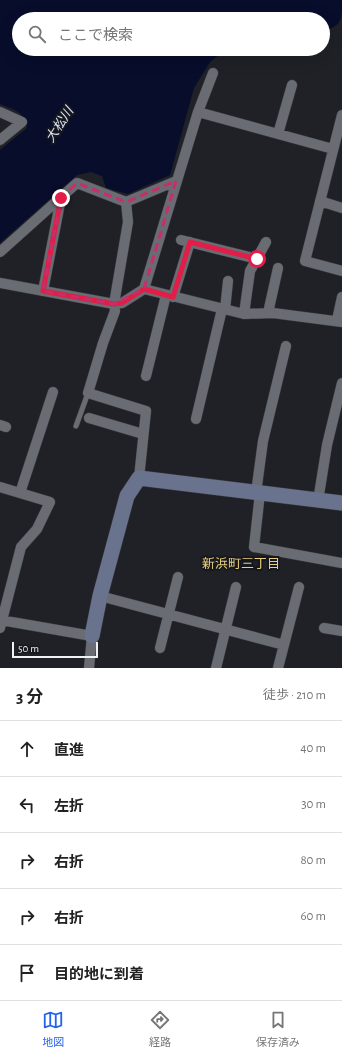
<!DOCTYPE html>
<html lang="ja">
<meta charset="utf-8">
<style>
body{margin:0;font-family:"Alegreya Sans","Noto Sans JP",sans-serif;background:#f6f6f6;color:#222}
.scale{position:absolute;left:12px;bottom:10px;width:86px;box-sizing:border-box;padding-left:4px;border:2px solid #f0f1f5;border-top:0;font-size:11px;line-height:14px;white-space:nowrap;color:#f0f1f5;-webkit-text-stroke:3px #16181d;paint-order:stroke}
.stop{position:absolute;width:12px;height:12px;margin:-9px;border:3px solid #e11d48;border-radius:50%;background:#fff}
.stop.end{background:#e11d48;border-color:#fff;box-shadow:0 1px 4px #0008}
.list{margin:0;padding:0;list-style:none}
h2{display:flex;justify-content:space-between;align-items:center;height:52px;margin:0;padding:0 16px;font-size:17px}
h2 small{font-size:13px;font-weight:400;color:#767676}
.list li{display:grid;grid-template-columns:26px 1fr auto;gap:12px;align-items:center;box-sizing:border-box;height:56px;padding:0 16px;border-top:1px solid #e0e0e0}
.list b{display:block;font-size:15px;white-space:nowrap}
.list em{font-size:13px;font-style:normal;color:#767676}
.icon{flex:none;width:22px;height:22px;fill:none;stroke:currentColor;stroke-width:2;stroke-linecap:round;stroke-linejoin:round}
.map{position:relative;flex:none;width:342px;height:668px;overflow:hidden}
.search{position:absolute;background:#fff;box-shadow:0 4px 16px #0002;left:12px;right:12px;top:12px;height:44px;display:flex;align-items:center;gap:10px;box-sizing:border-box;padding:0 14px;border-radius:22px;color:#767676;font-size:15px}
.sheet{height:332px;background:#fff}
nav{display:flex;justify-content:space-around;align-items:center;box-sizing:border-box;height:56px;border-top:1px solid #e0e0e0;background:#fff;font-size:11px;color:#767676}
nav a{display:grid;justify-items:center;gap:2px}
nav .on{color:#2563eb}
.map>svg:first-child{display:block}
</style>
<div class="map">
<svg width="342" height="668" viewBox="0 0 342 668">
<rect width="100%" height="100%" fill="#1f2126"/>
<!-- water -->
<path fill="#070d2b" d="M0,0H342C342,22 342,24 323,32V19H19V49H226L210,62L194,88L170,175L128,194L106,188L102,176L91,172L77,175L0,243V150L27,128C23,110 16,111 0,104Z"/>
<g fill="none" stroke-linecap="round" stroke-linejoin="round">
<!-- lane casing -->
<g stroke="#3c3e42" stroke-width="6">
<path id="lane" d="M76,426L88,393"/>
</g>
<!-- street casing -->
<g stroke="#3c3e42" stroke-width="11">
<path id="street" d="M0,112L22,122L0,140
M198,112L333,149
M342,115L305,261L342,271
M278,134L292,85
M320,201L342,208
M181,240L257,259
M0,252L77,183L126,202
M0,283L114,304L122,303L144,289L244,314L273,313L342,322
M144,289L198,112L213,73
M43,291L61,198
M173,297L190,242
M225,310L228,281
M268,313L278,268
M244,314L250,271L266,242
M337,320L342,297
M146,376L166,295
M89,418L143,434
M196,419L222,309
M0,425L6,427
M139,478L146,411L88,393L103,343L115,311L114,304L128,222L126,202L176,181
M0,487L50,502L37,529L21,547L0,628
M20,493L53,392
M256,493L263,441L286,346
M260,493L254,547L342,563
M318,501L327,445L342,383
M100,596L284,645
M0,620L92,636L89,668
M324,628L342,631
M160,648L178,577
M216,668L236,587
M278,668L299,587"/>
</g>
<!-- secondary casing -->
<g stroke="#3c3e42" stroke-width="16">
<path id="secondary" d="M92,636L100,596L127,496L139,478L342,503"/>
</g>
<!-- lane -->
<use href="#lane" stroke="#696c72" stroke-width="5"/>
<!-- street -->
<use href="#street" stroke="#696c72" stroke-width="10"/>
<!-- secondary -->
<use href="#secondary" stroke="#6a738e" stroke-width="15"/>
</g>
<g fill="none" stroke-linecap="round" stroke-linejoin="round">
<!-- route -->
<path stroke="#e11d48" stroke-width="5" d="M61,198L43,291L114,304L122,303L144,289L173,297L190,242L257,259"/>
</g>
<!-- marked area -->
<path fill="none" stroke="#c72e6a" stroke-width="3" stroke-dasharray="8 5" stroke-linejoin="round" d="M176,181L144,289L114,304L43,291L61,198L77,183L126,202Z"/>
<g text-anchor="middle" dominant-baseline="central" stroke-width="4" stroke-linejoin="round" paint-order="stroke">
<!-- water labels -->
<g font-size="13" font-style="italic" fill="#dae2fc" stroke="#16181d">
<text transform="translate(60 125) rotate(-57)">大松川</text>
</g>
<!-- neighbourhood labels -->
<g font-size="13" fill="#e7cd81" stroke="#16181d">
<text x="241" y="564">新浜町三丁目</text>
</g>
</g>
</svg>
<div class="scale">50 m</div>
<div class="stop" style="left:257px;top:259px"></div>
<div class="stop end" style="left:61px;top:198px"></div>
<div class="search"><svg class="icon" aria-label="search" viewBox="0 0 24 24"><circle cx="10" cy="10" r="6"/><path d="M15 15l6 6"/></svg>ここで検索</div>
</div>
<section class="sheet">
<h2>3 分<small>徒歩 · 210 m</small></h2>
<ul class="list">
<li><svg class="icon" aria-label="ahead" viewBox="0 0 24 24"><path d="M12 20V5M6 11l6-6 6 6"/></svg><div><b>直進</b></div><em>40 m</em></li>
<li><svg class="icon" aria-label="left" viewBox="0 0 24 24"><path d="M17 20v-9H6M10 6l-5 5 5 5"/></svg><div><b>左折</b></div><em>30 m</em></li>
<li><svg class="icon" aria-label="right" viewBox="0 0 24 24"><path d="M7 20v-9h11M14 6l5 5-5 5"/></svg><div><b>右折</b></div><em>80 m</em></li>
<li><svg class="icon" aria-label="right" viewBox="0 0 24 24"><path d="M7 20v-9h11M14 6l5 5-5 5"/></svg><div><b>右折</b></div><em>60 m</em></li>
<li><svg class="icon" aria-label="arrive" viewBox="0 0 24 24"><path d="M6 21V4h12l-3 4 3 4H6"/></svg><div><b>目的地に到着</b></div></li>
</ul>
</section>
<nav>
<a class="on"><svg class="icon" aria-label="map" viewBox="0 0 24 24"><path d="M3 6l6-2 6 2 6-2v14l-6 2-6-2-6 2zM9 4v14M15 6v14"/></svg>地図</a>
<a><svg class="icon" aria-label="directions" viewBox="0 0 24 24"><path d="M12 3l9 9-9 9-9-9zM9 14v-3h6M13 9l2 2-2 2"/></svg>経路</a>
<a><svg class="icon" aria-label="saved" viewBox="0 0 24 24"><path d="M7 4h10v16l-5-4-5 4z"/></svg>保存済み</a>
</nav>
